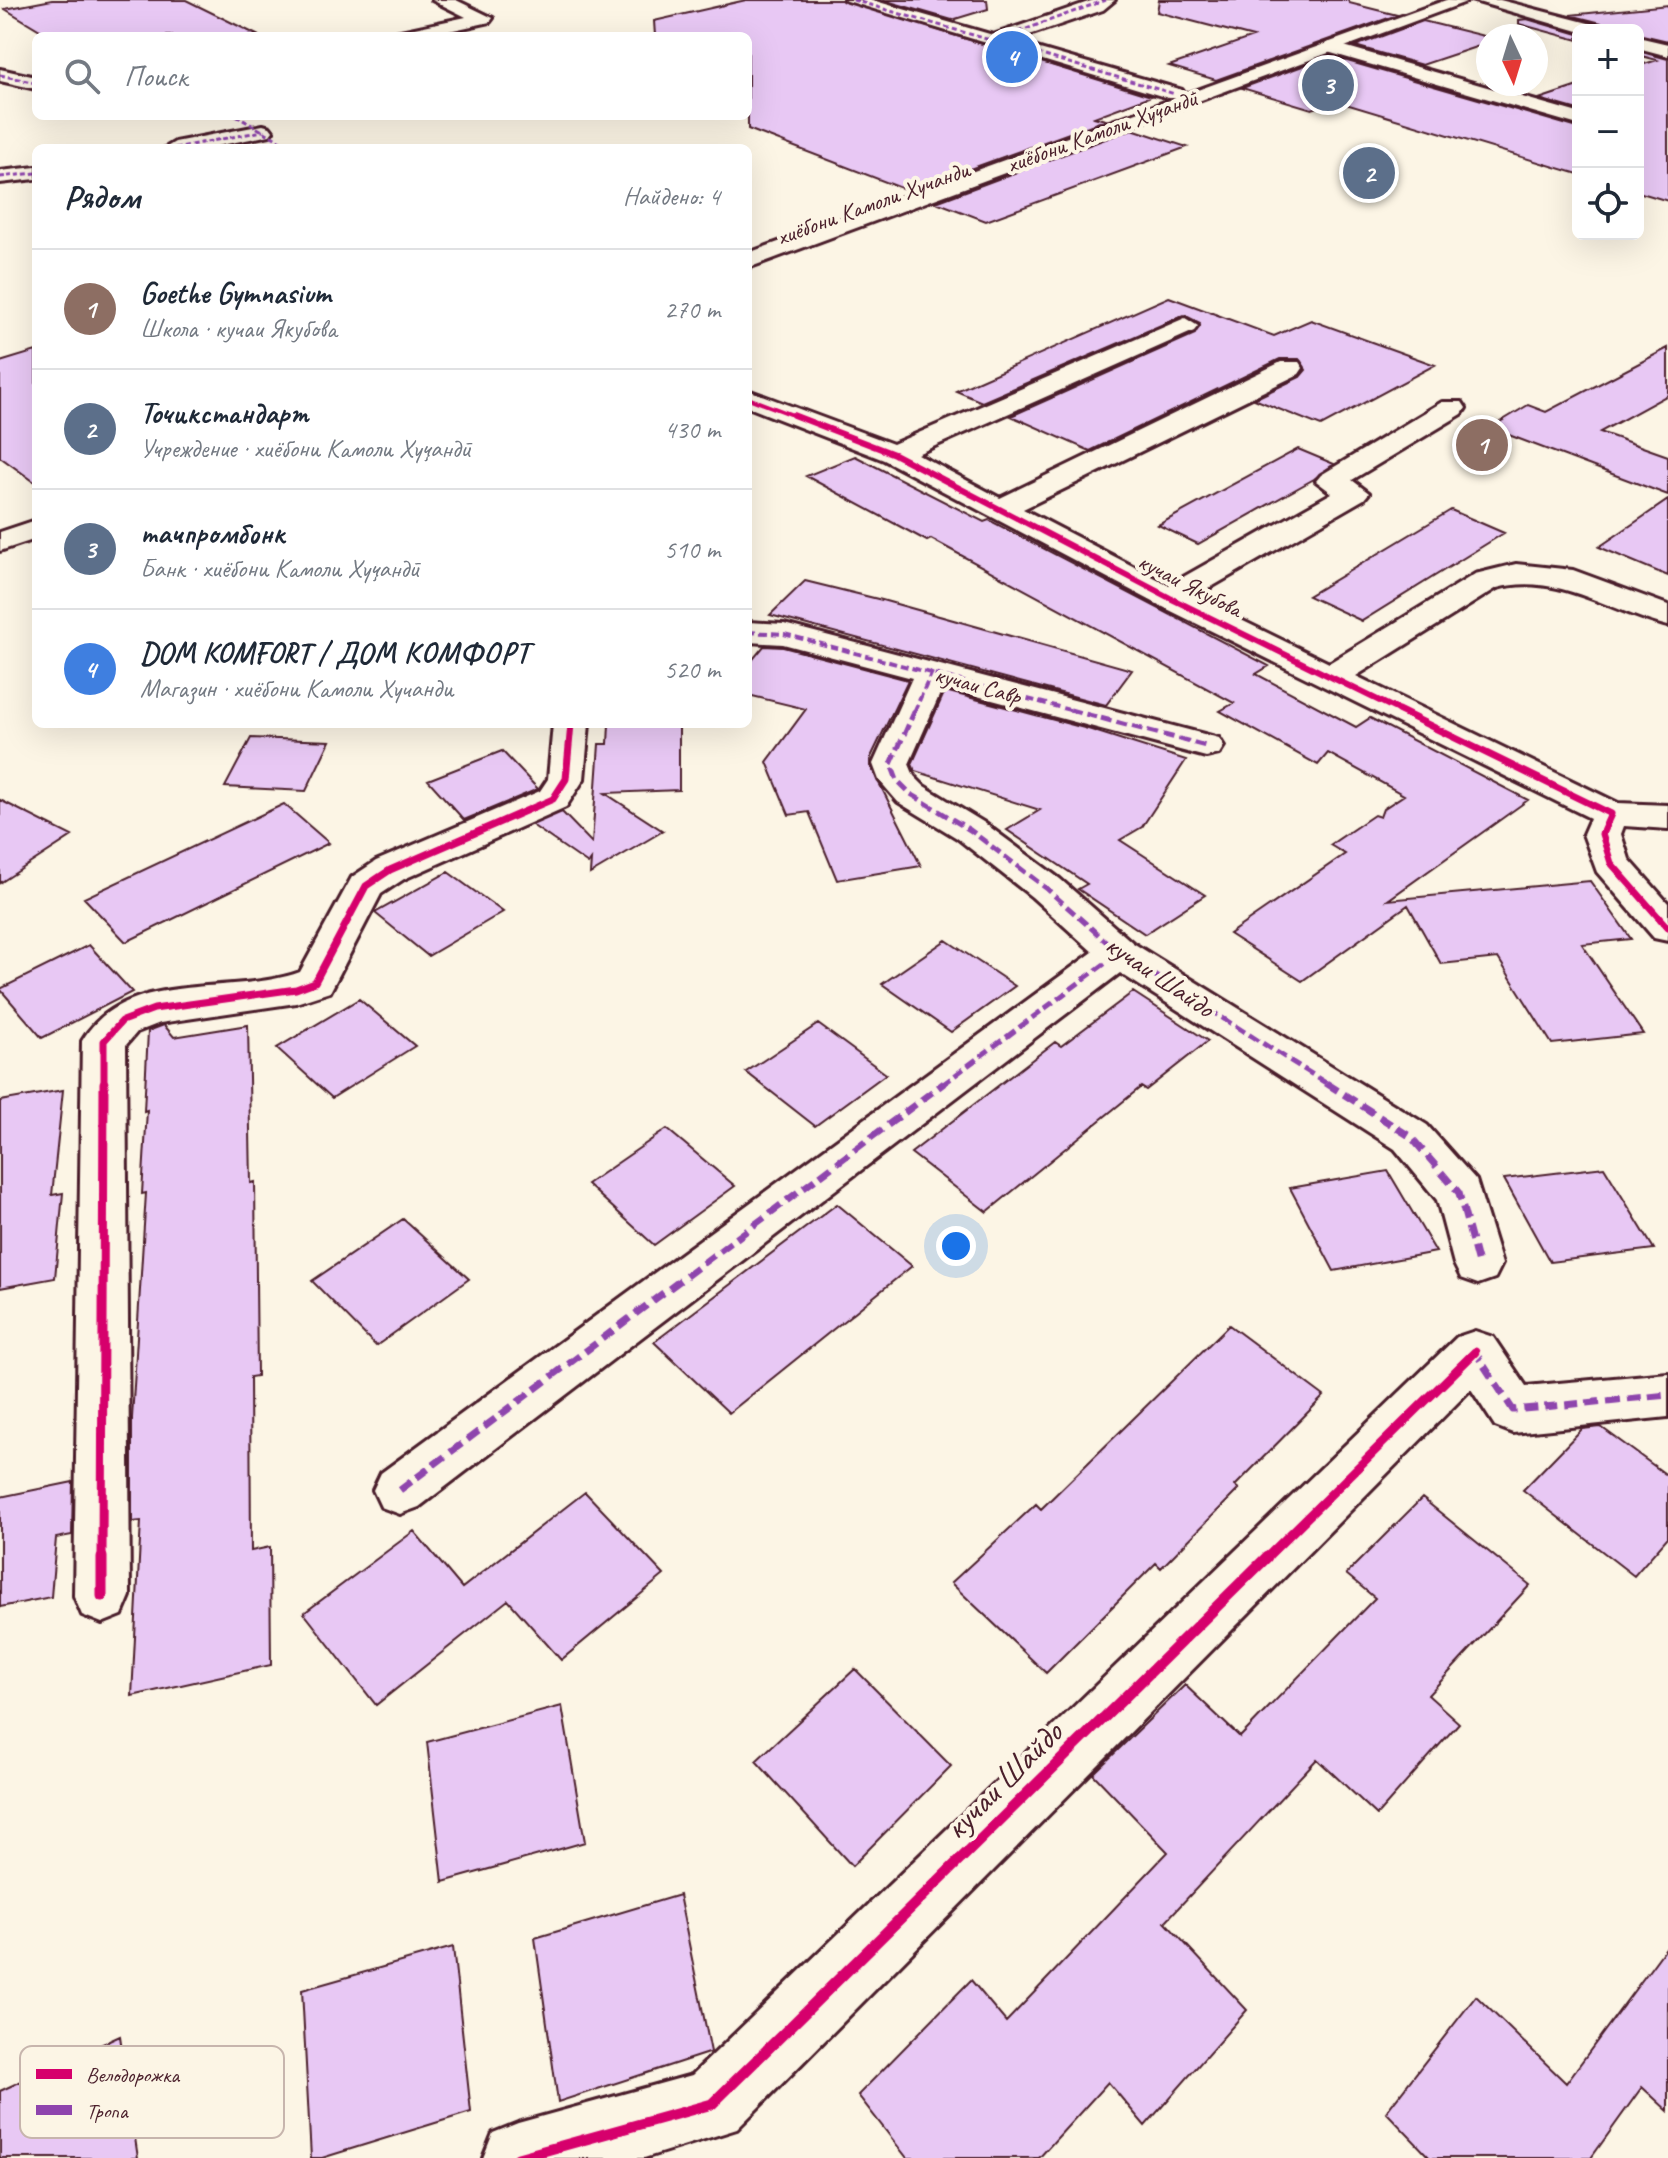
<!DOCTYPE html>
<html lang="ru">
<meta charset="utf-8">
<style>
body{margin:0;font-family:Caveat,sans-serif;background:#f6f6f7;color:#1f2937}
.controls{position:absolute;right:24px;top:24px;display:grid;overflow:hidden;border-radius:12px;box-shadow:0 8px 32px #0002}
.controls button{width:72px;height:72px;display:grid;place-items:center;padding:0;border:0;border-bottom:2px solid #e0e1e3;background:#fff;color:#1f2937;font:40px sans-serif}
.compass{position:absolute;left:1476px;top:24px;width:72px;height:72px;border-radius:50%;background:#fff;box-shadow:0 8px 32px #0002;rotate:176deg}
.you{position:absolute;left:956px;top:1246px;width:28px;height:28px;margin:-20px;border:6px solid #fff;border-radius:50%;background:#1a73e8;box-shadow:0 0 0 12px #1a73e833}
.badge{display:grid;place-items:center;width:52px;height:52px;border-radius:50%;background:#c8321e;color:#fff;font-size:26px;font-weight:700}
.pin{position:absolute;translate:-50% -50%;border:4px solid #fff;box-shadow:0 2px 8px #0006}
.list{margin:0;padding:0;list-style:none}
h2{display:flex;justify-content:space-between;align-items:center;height:104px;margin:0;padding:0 32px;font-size:34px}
h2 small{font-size:26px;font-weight:400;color:#747a83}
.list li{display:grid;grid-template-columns:52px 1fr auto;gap:24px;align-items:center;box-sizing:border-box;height:120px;padding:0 32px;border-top:2px solid #e0e1e3}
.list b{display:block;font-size:30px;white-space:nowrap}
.list p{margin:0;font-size:26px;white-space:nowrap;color:#747a83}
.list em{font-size:26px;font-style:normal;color:#747a83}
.icon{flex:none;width:44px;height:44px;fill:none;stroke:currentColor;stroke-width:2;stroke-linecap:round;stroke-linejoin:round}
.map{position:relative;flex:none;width:1668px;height:2158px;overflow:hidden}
.search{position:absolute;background:#fff;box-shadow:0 8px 32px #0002;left:32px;top:32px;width:720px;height:88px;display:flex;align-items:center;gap:20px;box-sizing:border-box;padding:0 28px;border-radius:12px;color:#747a83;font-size:30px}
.panel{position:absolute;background:#fff;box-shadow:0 8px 32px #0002;left:32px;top:144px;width:720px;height:584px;border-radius:12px}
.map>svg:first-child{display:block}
</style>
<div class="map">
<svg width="1668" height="2158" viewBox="0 0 1668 2158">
<rect width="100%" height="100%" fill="#fcf5e5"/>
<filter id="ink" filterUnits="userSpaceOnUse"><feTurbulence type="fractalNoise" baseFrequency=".0125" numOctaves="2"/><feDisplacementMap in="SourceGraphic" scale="16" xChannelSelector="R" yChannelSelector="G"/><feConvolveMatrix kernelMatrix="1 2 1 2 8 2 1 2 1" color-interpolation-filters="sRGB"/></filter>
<g filter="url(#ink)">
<!-- building -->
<path fill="#e8c8f4" stroke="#4a1f2b" stroke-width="2" d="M52,0H186L259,36H50L5,9Z
M746,0H841L1151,96L1094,117L1105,120L909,191L748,129V36H655L654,21Z
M883,0H987L988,9L952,20Z
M1159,0H1348L1349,3L1397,15L1216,80L1169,66L1253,37L1157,12Z
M1668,5V41L1638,34V30H1606L1601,23L1570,15Z
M1527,19L1578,34V40L1519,24V20Z
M1423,21L1488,37V43L1422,65L1355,46Z
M1638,51L1668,59V201L1638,192V66L1657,60L1638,55Z
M1330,56L1578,128V174L1336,101L1312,109L1242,88Z
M1578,86V110L1539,99Z
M1132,129L1187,147L986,221L936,202Z
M1169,297L1274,336L1311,320L1435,365L1321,426L1254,399L1300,377L1306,370L1299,359H1280L1090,451L1011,416L1195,334L1200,323L1184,315L982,402L956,391Z
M1668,348V395L1600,432L1668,456V495L1490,428L1528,405L1546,412Z
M36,351V483L0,457V362Z
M1298,449L1334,464L1314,479L1198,544L1158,525Z
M855,456L984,522L989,520L1269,666L1256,674L1356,727L1370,718L1528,800L1388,900L1590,881L1631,939L1582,944L1643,1034L1552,1044L1498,958L1441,964L1408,905L1302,981L1229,934L1345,854L1330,845L1374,815L1380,817L1383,809L1404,795L1328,753L1318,765L1220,711L1234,703L931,539L927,541L806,476Z
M1668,500V576L1599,547Z
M1451,510L1504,533L1362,621L1308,596Z
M805,581L882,600L1132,670L1106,705L770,615Z
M764,646L783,647L908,680L871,757L870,765L921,866L837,880L809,812L789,815L767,762L806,709L748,695V665Z
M945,691L1088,729L1186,760L1142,827L1120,840L1205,895L1145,934L1078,889L1087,884L1007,830L1040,810L915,771L912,764Z
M609,724H679V790L605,793L663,831L590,874L591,860L588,864L532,825L562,812L592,843L599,744H608Z
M251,738L330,741L306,791L225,787Z
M502,751L538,789L464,820L428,780Z
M0,800L72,836L0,883Z
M284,804L329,843L126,942L84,898Z
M448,872L503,912L428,956L375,913Z
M946,940L1015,986L951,1032L882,984Z
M89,945L132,992L42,1038L0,989Z
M1133,992L1208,1041L1146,1090L1141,1087L987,1212L911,1153L1055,1042L1061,1046Z
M359,999L415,1046L332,1098L277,1048Z
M818,1024L886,1074L815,1126L746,1072Z
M164,1025L174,1037L248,1025L251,1183L255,1182L257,1376L250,1377L251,1551L270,1547L271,1665L132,1696L141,1521L132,1522V1418L146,1193L142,1194L147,1110L144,1111L148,1031Z
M63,1090L52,1195L63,1193L55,1278L0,1288V1101Z
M667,1129L735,1186L654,1245L587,1184Z
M1604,1167L1654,1249L1550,1262L1504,1179Z
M1388,1171L1436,1252L1334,1271L1290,1188Z
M837,1204L912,1266L729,1413L654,1342Z
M403,1219L469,1279L376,1346L312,1281Z
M1229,1325L1324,1396L1235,1486L1239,1489L1161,1568L1156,1563L1046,1673L951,1583L1036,1504L1041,1509Z
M1601,1427L1668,1476V1537L1634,1576L1523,1490L1582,1429Z
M73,1482L72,1535L56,1538L51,1597L0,1607V1497Z
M585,1492L664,1575L561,1660L508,1600L376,1705L304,1613L414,1531L462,1588Z
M1422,1498L1530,1585L1428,1695L1459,1723L1377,1815L1317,1759L1165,1922L1247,2010L1145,2126L1108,2082L1039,2158H907L858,2095L971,1980L1006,2022L1168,1852L1093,1774L1185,1685L1240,1737L1375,1598L1346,1574Z
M855,1669L951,1766L852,1866L756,1761Z
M562,1706L585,1842L443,1882L427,1742Z
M679,1895L711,2052L558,2102L535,1938Z
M1668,1945V2111L1642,2087L1591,2158H1430L1386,2112L1476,1996L1566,2083Z
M453,1947L471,2112L322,2158H311L302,1990Z
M120,2036L138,2158H0V2091Z"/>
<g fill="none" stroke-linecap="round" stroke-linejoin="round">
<!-- minor casing -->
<g stroke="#4a1f2b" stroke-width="6">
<path id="minor" d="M432,0H456L493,18L490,22L426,36H393L396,32L466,17Z
M844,0H872L993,35L1094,0H1115L1103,10L1012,41L1182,90L1185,94L1182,98H1168Z
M1330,42L1578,113V125L1324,51L1321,47Z
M0,69L36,77V89L0,81Z
M263,125L270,127L273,131L270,135L207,148H165L175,142Z
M36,167V179L0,183V171Z
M1185,318L1198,326L1194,331L917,454L1000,498L1281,362H1299L1303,368L1299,374L1023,509L1169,585L1332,493L1316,481L1321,475L1442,402H1462L1466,408L1462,414L1352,480L1369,493L1364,499L1194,597L1329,663L1475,574L1516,564L1573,570L1668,605V626C1611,612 1557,572 1497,588L1356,676L1618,803L1668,805V829L1624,826L1621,834L1629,859L1668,903V941L1654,938L1597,872L1583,834L1590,818L1159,605L884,460L748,407V390L893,444Z
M748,622L784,624L1219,738L1224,746L1219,754L1206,757L943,687L909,764L914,776L924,786L983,822L1060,879L1133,943L1427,1125L1476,1180L1502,1264L1495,1278L1478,1284L1461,1278L1454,1264L1437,1200L1395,1149L1120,973L419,1507L400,1514L381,1507L373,1490L381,1473L1093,952L1032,897L957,838L898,802L879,780L873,764L912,678L783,644L748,642Z
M553,724H589L584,779L566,807L404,879L381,894L330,992L296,1003L160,1023L137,1032L126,1045L130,1596L122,1615L102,1623L82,1615L74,1596L82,1041C124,968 232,997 300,972L352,877L376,861L540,791L548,779Z
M1475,1331L1493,1337L1526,1386L1668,1373V1417L1513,1433L1495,1426L1471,1389L737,2129L644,2158H483L493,2133L518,2123L692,2075L1457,1337Z"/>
</g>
<!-- major casing -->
<g stroke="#4a1f2b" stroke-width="6">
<path id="major" d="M1446,0L1466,2L748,268V253Z
M1471,0H1500L1600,26L1603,30L1578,31Z
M1638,37L1668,44V56L1638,48Z
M36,520V539L0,551V532Z"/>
</g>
<!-- minor -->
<use href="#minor" fill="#fcf5e5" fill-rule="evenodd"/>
<!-- major -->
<use href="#major" fill="#fcf5e5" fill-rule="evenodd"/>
<!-- quiet-far3 -->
<path stroke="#8e44ad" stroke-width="3" stroke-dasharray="5 3" stroke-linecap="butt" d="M853,0L1175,94
M996,40L1106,0
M0,75L36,83
M236,116L293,148
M175,148L263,131
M0,177L36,173"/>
<!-- quiet-far2 -->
<path stroke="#8e44ad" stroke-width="4" stroke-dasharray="8 4" stroke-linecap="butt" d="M748,632L784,634L1077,712
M914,712L932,672"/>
<!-- quiet-far1 -->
<path stroke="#8e44ad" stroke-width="5" stroke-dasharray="11 5" stroke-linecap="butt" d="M915,710L891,764L897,780L911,794L970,830L1046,888L1119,953L1329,1085
M1070,710L1206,746
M942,1085L1119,953"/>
<!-- quiet -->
<path stroke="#8e44ad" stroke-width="7" stroke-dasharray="14 7" stroke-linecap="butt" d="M1326,1083L1411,1137L1459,1193L1478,1264
M1472,1355L1475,1352L1513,1410L1668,1395
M400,1490L944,1083"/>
<!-- cycleway-far4 casing -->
<g stroke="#fcf5e5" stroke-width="6">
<path id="cycleway-far4" d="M748,398L798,417"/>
</g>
<!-- cycleway-far3 casing -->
<g stroke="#fcf5e5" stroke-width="10">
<path id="cycleway-far3" d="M793,415L894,454L1170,598L1402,712"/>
</g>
<!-- cycleway-far2 casing -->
<g stroke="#fcf5e5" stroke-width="11">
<path id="cycleway-far2" d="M1398,710L1611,814L1602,834L1611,863L1668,928
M104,1085V1041L122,1021L154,1009L296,989L315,982L366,886L390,870L553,799L566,779L571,724"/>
</g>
<!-- cycleway-far1 casing -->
<g stroke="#fcf5e5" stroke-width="14">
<path id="cycleway-far1" d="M102,1559L104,1083
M1265,1559L1475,1352"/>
</g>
<!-- cycleway casing -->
<g stroke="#fcf5e5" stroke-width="16">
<path id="cycleway" d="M102,1596V1557
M518,2158L712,2104L1267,1557"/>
</g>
<!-- cycleway-far4 -->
<use href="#cycleway-far4" stroke="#d6006c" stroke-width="4"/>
<!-- cycleway-far3 -->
<use href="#cycleway-far3" stroke="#d6006c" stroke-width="6"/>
<!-- cycleway-far2 -->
<use href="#cycleway-far2" stroke="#d6006c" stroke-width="7"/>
<!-- cycleway-far1 -->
<use href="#cycleway-far1" stroke="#d6006c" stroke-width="9"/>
<!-- cycleway -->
<use href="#cycleway" stroke="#d6006c" stroke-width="11"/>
</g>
</g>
<g text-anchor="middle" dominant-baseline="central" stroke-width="8" stroke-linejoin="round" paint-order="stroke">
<!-- far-street labels -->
<g font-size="24" fill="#4a1f2b" stroke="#fcf5e5">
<text transform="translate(1102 131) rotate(-20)">хиёбони Камоли Хуҷандӣ</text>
<text transform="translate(873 203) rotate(-20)">хиёбони Камоли Хучанди</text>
<text transform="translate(1190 585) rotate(27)">кучаи Якубова</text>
<text transform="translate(978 685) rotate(15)">кучаи Савр</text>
</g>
<!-- street labels -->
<g font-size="28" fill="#4a1f2b" stroke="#fcf5e5">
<text transform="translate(1160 976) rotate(34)">кучаи Шайдо</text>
</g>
<!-- near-street labels -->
<g font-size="34" fill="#4a1f2b" stroke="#fcf5e5">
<text transform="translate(1003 1780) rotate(-45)">кучаи Шайдо</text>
</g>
</g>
<!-- legend -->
<rect x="20" y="2046" width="264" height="92" rx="12" fill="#fcf5e5" stroke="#c7b5ad" stroke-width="2"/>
<rect x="36" y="2069" width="36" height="10" fill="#d6006c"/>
<rect x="36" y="2105" width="36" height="10" fill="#8e44ad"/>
<g font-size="22" fill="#4a1f2b">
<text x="86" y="2082">Велодорожка</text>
<text x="86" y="2118">Тропа</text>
</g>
</svg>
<div class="controls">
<button>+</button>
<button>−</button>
<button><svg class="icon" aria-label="locate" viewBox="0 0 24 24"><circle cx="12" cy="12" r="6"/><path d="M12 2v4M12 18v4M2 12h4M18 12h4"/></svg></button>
</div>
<svg class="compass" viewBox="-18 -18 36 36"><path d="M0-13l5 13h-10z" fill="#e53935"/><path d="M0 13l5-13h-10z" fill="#747a83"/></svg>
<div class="you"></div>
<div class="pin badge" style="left:1482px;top:445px;background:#8d6e63">1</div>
<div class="pin badge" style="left:1369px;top:173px;background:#5c6f8a">2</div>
<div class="pin badge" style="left:1328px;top:85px;background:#5c6f8a">3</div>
<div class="pin badge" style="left:1012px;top:57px;background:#3f7fe0">4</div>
<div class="search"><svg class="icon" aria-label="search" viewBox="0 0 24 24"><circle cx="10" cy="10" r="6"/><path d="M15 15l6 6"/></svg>Поиск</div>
<section class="panel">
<h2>Рядом<small>Найдено: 4</small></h2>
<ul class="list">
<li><span class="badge" style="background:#8d6e63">1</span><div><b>Goethe Gymnasium</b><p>Школа · кучаи Якубова</p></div><em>270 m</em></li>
<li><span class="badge" style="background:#5c6f8a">2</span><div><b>Точикстандарт</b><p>Учреждение · хиёбони Камоли Хуҷандӣ</p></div><em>430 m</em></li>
<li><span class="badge" style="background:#5c6f8a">3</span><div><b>тачпромбонк</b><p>Банк · хиёбони Камоли Хуҷандӣ</p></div><em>510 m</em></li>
<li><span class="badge" style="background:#3f7fe0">4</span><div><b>DOM KOMFORT / ДОМ КОМФОРТ</b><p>Магазин · хиёбони Камоли Хучанди</p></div><em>520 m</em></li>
</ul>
</section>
</div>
